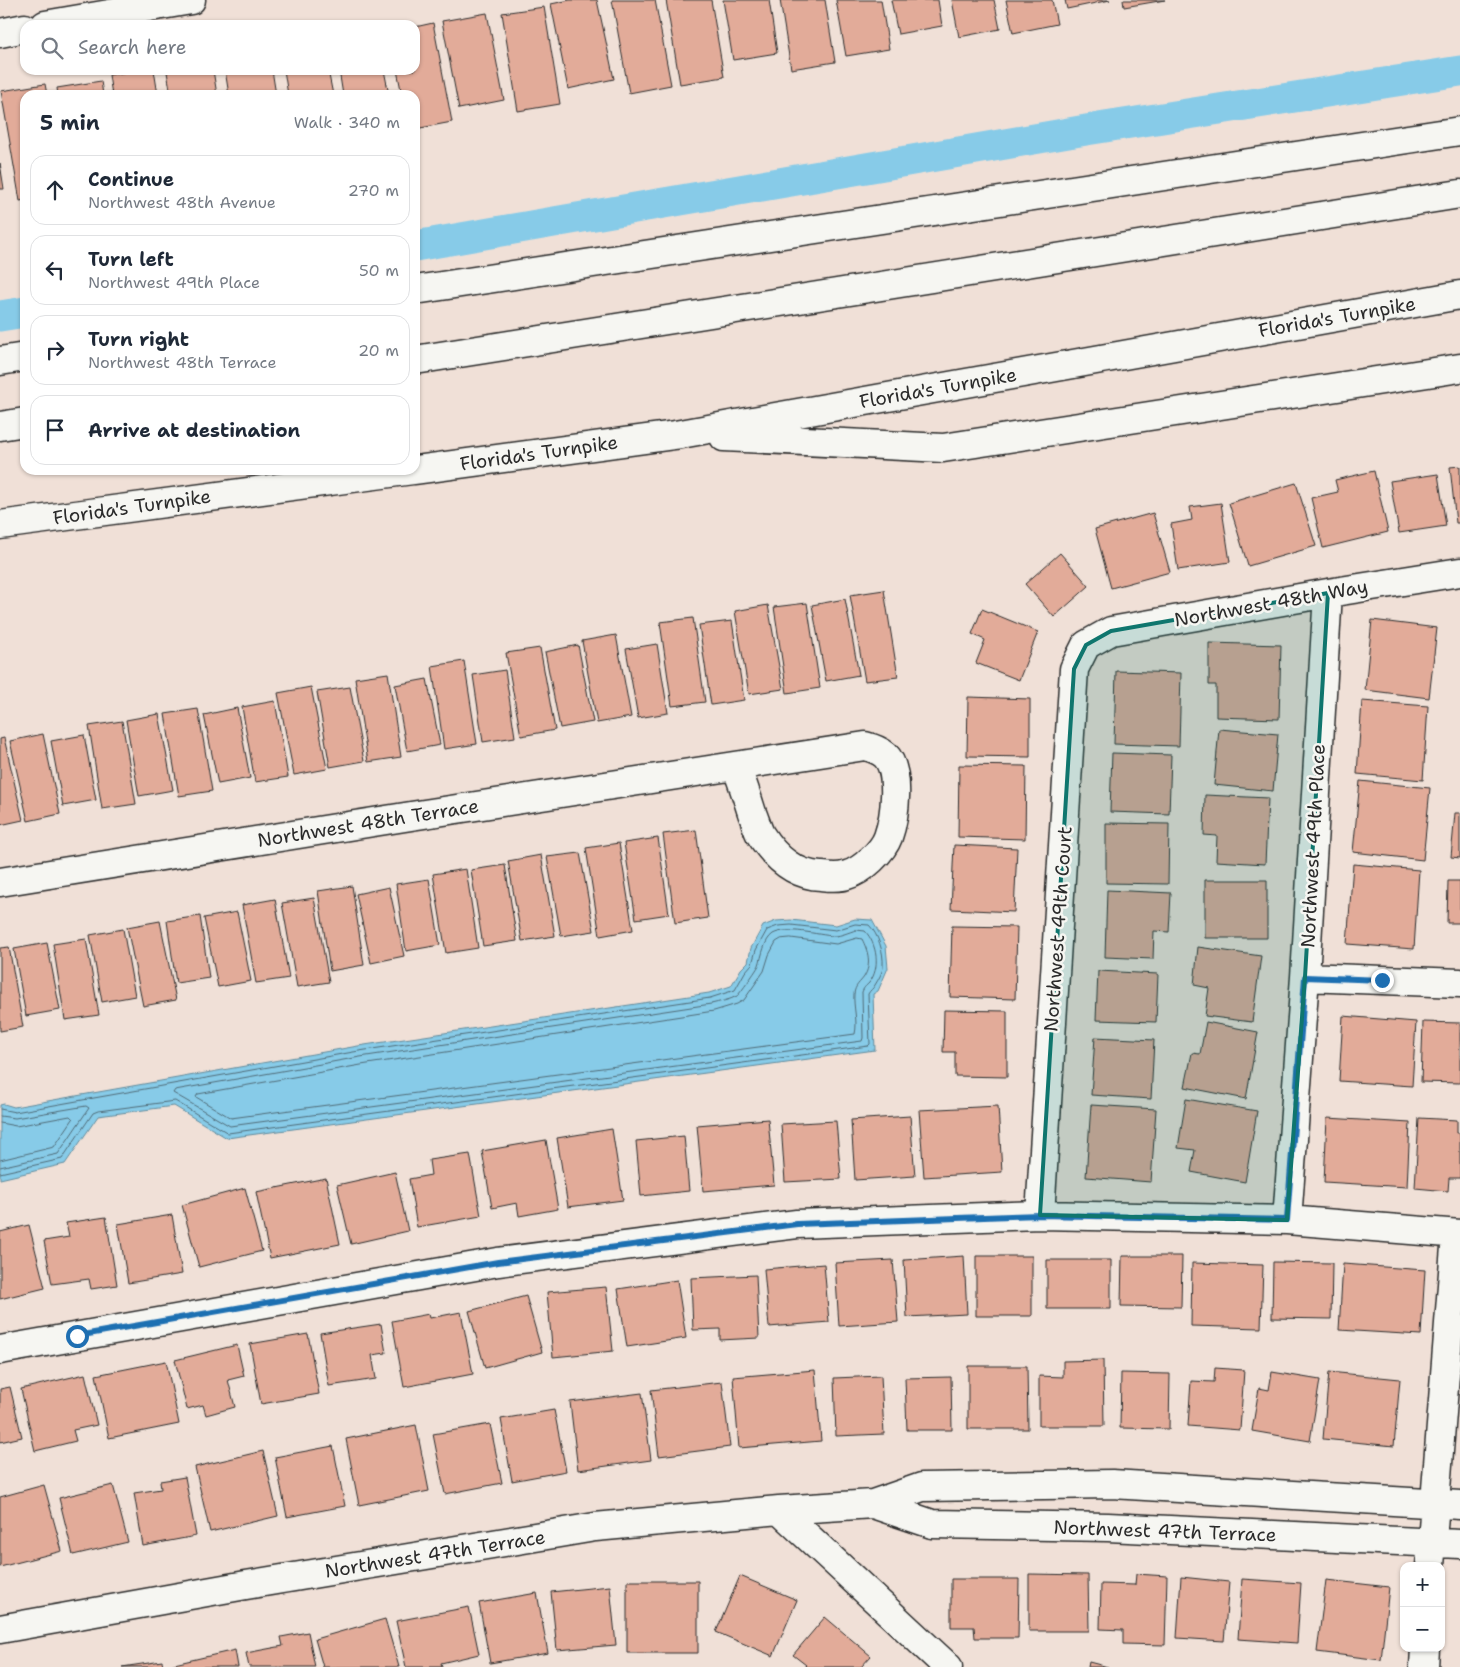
<!DOCTYPE html>
<meta charset="utf-8">
<style>
body{margin:0;font-family:"Shantell Sans",sans-serif;background:#f2f2f3;color:#1f2937}
.controls{position:absolute;right:15px;bottom:15px;display:grid;overflow:hidden;border-radius:10px;box-shadow:0 1px 4px #0004}
.controls button{width:45px;height:45px;display:grid;place-items:center;padding:0;border:0;border-bottom:1px solid #e0e1e3;background:#fff;color:#1f2937;font:25px sans-serif}
.stop{position:absolute;width:15px;height:15px;margin:-11px;border:4px solid #1f6fb2;border-radius:50%;background:#fff}
.stop.end{background:#1f6fb2;border-color:#fff;box-shadow:0 1px 5px #0008}
.list{margin:0;padding:0;list-style:none}
h2{display:flex;justify-content:space-between;align-items:center;height:65px;margin:0;padding:0 20px;font-size:21px}
h2 small{font-size:16px;font-weight:400;color:#747a83}
.list li{display:grid;grid-template-columns:32px 1fr auto;gap:15px;align-items:center;box-sizing:border-box;height:70px;margin:0 10px 10px;padding:0 10px;border:1px solid #e0e1e3;border-radius:15px}
.list b{display:block;font-size:19px;white-space:nowrap}
.list p{margin:0;font-size:16px;white-space:nowrap;color:#747a83}
.list em{font-size:16px;font-style:normal;color:#747a83}
.icon{flex:none;width:28px;height:28px;fill:none;stroke:currentColor;stroke-width:2;stroke-linecap:round;stroke-linejoin:round}
.map{position:relative;flex:none;width:1460px;height:1667px;overflow:hidden}
.search{position:absolute;background:#fff;box-shadow:0 1px 4px #0004;left:20px;top:20px;width:400px;height:55px;display:flex;align-items:center;gap:12px;box-sizing:border-box;padding:0 18px;border-radius:15px;color:#747a83;font-size:19px}
.panel{position:absolute;background:#fff;box-shadow:0 1px 4px #0004;left:20px;top:90px;width:400px;height:385px;border-radius:15px}
.map>svg:first-child{display:block}
</style>
<div class="map">
<svg width="1460" height="1667" viewBox="0 0 1460 1667">
<rect width="100%" height="100%" fill="#f0e0d7"/>
<filter id="ink" filterUnits="userSpaceOnUse"><feTurbulence type="fractalNoise" baseFrequency=".02" numOctaves="2"/><feDisplacementMap in="SourceGraphic" scale="10" xChannelSelector="R" yChannelSelector="G"/><feConvolveMatrix kernelMatrix="1 2 1 2 8 2 1 2 1" color-interpolation-filters="sRGB"/></filter>
<g filter="url(#ink)">
<!-- water -->
<path fill="#87cbe8" stroke="#628b9c" d="M855,919L872,920L886,946L888,968L878,991L873,994L875,1050L227,1138L174,1106L98,1116L65,1164L0,1179V1105L4,1104L14,1107L358,1046L709,993L731,986L741,969L748,962L751,948L763,926L776,921L791,920L836,925Z"/>
<g fill="none" stroke-linecap="round" stroke-linejoin="round">
<!-- shore -->
<path stroke="#506b77" stroke-width="1" d="M856,930L865,931C877,944 881,968 869,983C866,986 864,987 862,992L863,1038L862,1041L230,1126L173,1093L175,1090L360,1057L711,1004C719,1002 730,1000 737,996C739,995 758,968 759,965C762,956 764,940 773,934C788,926 817,935 834,936C841,936 849,932 856,930Z
M791,938L836,944L857,938L862,939C868,951 872,964 864,977C860,983 855,985 854,994C853,1007 858,1021 855,1034L231,1118L196,1097L198,1094L361,1065L714,1011L737,1004L744,1000L764,971L769,955L776,942L781,939Z
M0,1109L15,1112L359,1051L710,998L735,990L745,972L752,964L756,950L767,930L778,926L791,925L836,930L855,924L869,925C878,934 884,952 883,966C883,972 878,980 875,985C873,989 870,990 868,994L870,1044L868,1046L228,1133L175,1101L98,1111L93,1113L62,1159L0,1173
M0,1116L15,1118L86,1106L89,1108L58,1154L0,1167
M0,1123L16,1126L70,1116L73,1119L54,1147L0,1160"/>
<!-- canal -->
<path stroke="#87cbe8" stroke-width="31" d="M415,246L1086,130L1460,71
M0,316L25,312"/>
</g>
<!-- building -->
<path fill="#e2ab99" stroke="#2b2b2b" d="M570,0H597L614,79L568,89L551,4Z
M612,0H655L671,85L629,93Z
M666,0H711L724,77L680,84Z
M723,0H769L777,53L733,60Z
M780,0H825L835,62L791,69Z
M836,0H881L889,49L846,56Z
M891,0H938L942,26L898,34Z
M952,0H994L1000,29L959,37Z
M1006,0H1052L1057,24L1013,33Z
M1065,0H1110L1067,9Z
M1123,0H1165L1124,7Z
M544,7L560,104L518,111L502,13Z
M487,13L504,100L459,109L442,21Z
M433,23L452,122L415,129V95H402L397,70H415V27Z
M140,70H154L158,95H112L109,75Z
M178,70H213L217,95H171L167,72Z
M225,70H272L276,95H229Z
M284,70H328L333,95H288Z
M339,70H384L389,95H343Z
M101,81L103,95H58L57,88Z
M45,84L47,95H25V200L20,201L1,91Z
M0,163L4,189H0Z
M1460,466V523H1456L1450,467Z
M1374,471L1388,532L1323,548L1311,498L1338,492L1335,480Z
M1438,474L1446,526L1399,533L1390,481Z
M1296,483L1316,546L1248,566L1229,503Z
M1221,503L1230,562L1178,570L1171,524L1192,520L1190,507Z
M1153,513L1170,572L1111,588L1095,529Z
M1060,553L1089,586L1054,617L1025,584Z
M884,590L898,677L865,681L850,595Z
M845,599L859,675L826,681L812,605Z
M807,603L820,688L787,693L774,607Z
M768,605L783,689L749,694L735,611Z
M982,609L1038,632L1019,680L976,663L985,640L972,634Z
M693,618L705,702L672,706L660,622Z
M1372,620L1437,628L1429,698L1365,690Z
M732,621L744,700L711,705L699,625Z
M616,635L631,717L597,723L582,641Z
M1209,643L1281,645L1279,719L1216,717V685H1209Z
M657,644L668,713L638,718L626,649Z
M578,645L593,722L560,728L545,652Z
M540,648L555,730L521,736L506,653Z
M464,661L477,744L444,749L432,666Z
M505,670L515,737L483,742L473,675Z
M1116,671L1181,673L1179,746L1114,744Z
M388,673L401,757L368,762L355,678Z
M427,679L440,745L407,751L395,685Z
M311,687L327,769L294,775L278,693Z
M350,687L364,761L330,767L317,692Z
M968,697L1030,699V757L967,756Z
M275,701L288,777L255,782L242,707Z
M1362,701L1428,706L1423,780L1357,774Z
M237,708L250,778L218,784L204,715Z
M198,709L212,791L179,796L165,714Z
M159,714L173,790L139,796L126,720Z
M122,721L136,804L102,809L89,726Z
M1219,729L1278,734L1273,791L1214,785Z
M43,734L60,814L28,821L10,741Z
M84,735L96,800L63,806L51,741Z
M4,738L23,820L0,825V739Z
M1112,753L1171,755L1169,814L1110,812Z
M959,765L1026,766L1025,839L958,837Z
M1360,781L1430,788L1423,860L1353,852Z
M1205,795L1268,798L1265,864L1216,861L1217,836L1204,835Z
M1455,813H1460V858L1451,857Z
M1106,823L1169,824L1168,884L1106,883Z
M696,830L708,918L675,923L663,834Z
M658,838L669,914L636,919L624,843Z
M619,843L633,930L600,936L586,848Z
M954,845L1017,848L1014,912L951,909Z
M580,853L594,931L561,936L547,857Z
M541,855L555,936L522,941L508,861Z
M1353,864L1419,870L1414,949L1347,944Z
M505,865L517,941L483,946L471,870Z
M466,869L478,948L446,953L433,874Z
M429,879L440,945L406,951L396,884Z
M1205,880H1267V938H1205Z
M1448,881H1460V923H1447Z
M352,886L364,965L330,971L318,891Z
M389,887L404,956L371,963L356,894Z
M1107,890L1171,893L1169,932L1154,931L1153,959L1105,957Z
M314,898L329,982L297,987L282,903Z
M275,899L289,978L256,983L242,905Z
M237,912L251,981L218,987L204,918Z
M200,916L209,978L176,983L167,921Z
M160,921L176,1000L143,1006L127,927Z
M952,926L1017,927L1015,999L950,997Z
M123,929L135,996L102,1002L90,935Z
M86,939L99,1015L65,1020L53,944Z
M47,943L60,1010L26,1016L14,949Z
M9,947L23,1027L0,1031V948Z
M1198,947L1261,956L1252,1022L1205,1016L1209,988L1194,985Z
M1098,971L1158,974L1156,1022L1096,1020Z
M944,1010L1007,1011V1077L955,1076V1052H943Z
M1343,1016L1416,1022L1412,1086L1339,1081Z
M1206,1022L1258,1032L1246,1099L1185,1087L1192,1053L1200,1054Z
M1423,1022L1460,1023V1083L1421,1082Z
M1095,1037L1154,1040L1151,1099L1091,1095Z
M1186,1099L1257,1111L1245,1182L1191,1172L1195,1150L1178,1148Z
M1091,1105L1156,1109L1151,1182L1086,1177Z
M998,1106L1002,1172L924,1177L919,1110Z
M910,1116L915,1176L855,1180L851,1120Z
M1327,1118L1410,1123L1407,1187L1324,1182Z
M1419,1118L1457,1120V1133H1460V1178H1449L1448,1191L1415,1188Z
M768,1119L774,1185L703,1191L697,1125Z
M836,1121L841,1179L785,1182L781,1124Z
M612,1129L623,1200L568,1207L557,1138Z
M684,1136L689,1191L641,1196L636,1141Z
M546,1140L558,1209L519,1216L517,1203L492,1208L482,1151Z
M470,1154L481,1216L417,1227L409,1179L431,1175L429,1160Z
M395,1172L408,1231L351,1244L337,1185Z
M326,1178L340,1244L270,1258L256,1192Z
M245,1188L262,1251L199,1267L182,1205Z
M172,1215L182,1274L128,1283L118,1224Z
M106,1217L117,1285L91,1289L89,1279L52,1284L44,1241L69,1237L66,1223Z
M29,1225L45,1288L0,1299V1232Z
M964,1256L967,1314L907,1317L904,1260Z
M976,1256H1032V1316H976Z
M1122,1256H1182L1181,1307L1121,1306Z
M893,1260L898,1322L839,1326L835,1263Z
M1047,1260H1111V1309H1047Z
M1273,1262L1332,1263L1331,1319L1272,1318Z
M1192,1263L1263,1265L1261,1328L1191,1326Z
M824,1264L829,1322L769,1327L764,1269Z
M1343,1264L1425,1270L1421,1335L1339,1330Z
M756,1275L759,1338L720,1340V1329L693,1330L691,1278Z
M677,1280L686,1338L627,1347L618,1289Z
M606,1287L613,1351L553,1357L547,1292Z
M526,1296L542,1352L485,1368L469,1311Z
M461,1312L473,1374L404,1387L392,1321L429,1314L430,1318Z
M381,1324L386,1353L372,1355L376,1379L329,1386L320,1333Z
M308,1334L319,1394L261,1404L250,1344Z
M237,1345L244,1376L228,1380L235,1407L206,1415L203,1405L187,1409L175,1360Z
M1103,1360L1104,1426H1039V1376L1063,1377V1361Z
M166,1361L179,1424L109,1438L96,1375Z
M968,1366H1027L1028,1429H968Z
M1215,1368L1244,1370L1240,1430L1188,1426L1191,1381L1214,1382Z
M815,1370L821,1441L739,1448L733,1377Z
M1272,1372L1320,1380L1310,1441L1252,1431L1259,1388L1269,1390Z
M1329,1372L1400,1379L1394,1446L1323,1439Z
M1121,1373L1170,1374L1169,1429L1120,1428Z
M85,1374L97,1425L73,1430L76,1441L35,1451L21,1389Z
M881,1376L884,1434L836,1436L834,1378Z
M951,1377L952,1430H907L905,1378Z
M722,1382L730,1447L659,1456L651,1390Z
M10,1387L22,1437L0,1442V1389Z
M642,1393L651,1460L578,1470L570,1402Z
M554,1410L566,1471L512,1481L501,1419Z
M490,1424L502,1483L445,1494L433,1434Z
M416,1425L429,1491L359,1505L346,1439Z
M333,1446L345,1506L287,1517L275,1457Z
M263,1451L278,1516L210,1532L195,1467Z
M185,1477L196,1536L143,1546L134,1493L161,1489L160,1481Z
M44,1485L62,1551L0,1567V1497Z
M113,1485L128,1542L73,1555L59,1498Z
M1029,1574L1088,1575L1089,1631H1029Z
M1136,1574L1167,1576L1165,1645L1123,1644V1630L1100,1629L1101,1584L1135,1585Z
M740,1576L797,1600L773,1656L716,1632Z
M1181,1577L1229,1582L1224,1641L1177,1638Z
M951,1579H1019L1018,1638H975L974,1627H951Z
M1242,1579L1301,1583L1297,1643L1238,1639Z
M1326,1580L1389,1587L1381,1660L1317,1652Z
M627,1581H698V1653H627Z
M610,1586L616,1645L557,1650L551,1592Z
M537,1593L548,1653L490,1663L479,1603Z
M469,1607L479,1654L441,1663L442,1667H406L396,1621Z
M825,1617L871,1656L861,1667H804L806,1665L793,1655Z
M385,1619L399,1667H323L315,1639Z
M308,1632L315,1667H249L246,1653L283,1646L281,1637Z
M235,1650L238,1667H171L170,1665Z
M162,1661L163,1667H122Z
M1089,1662L1108,1667H1088Z"/>
<g fill="none" stroke-linecap="round" stroke-linejoin="round">
<!-- minor casing -->
<g stroke="#2b2b2b" stroke-width="31">
<path id="minor" d="M45,25L191,0
M0,33L25,28
M0,882L411,816L865,746C873,748 879,750 885,755C901,771 895,817 888,837C883,851 862,871 847,875C839,878 829,877 821,876C794,875 774,856 760,834C757,828 755,820 752,813C747,797 742,781 736,766
M1305,977L1460,983
M1040,1215L1074,669L1086,645L1111,631L1328,593L1460,572
M1287,1220L1305,977L1328,593
M0,1350L498,1262L797,1224L1040,1215L1287,1220L1460,1234
M873,1504L932,1524L1108,1527L1460,1544
M779,1510L948,1667
M1430,1566L1456,1234
M0,1629L246,1585L595,1527L779,1510L873,1504L922,1487L1112,1484L1460,1505
M1424,1667L1425,1648"/>
</g>
<!-- motorway casing -->
<g stroke="#2b2b2b" stroke-width="31">
<path id="motorway" d="M415,290L1460,131
M415,360L1460,194
M0,361L25,357
M0,426L25,422
M724,437L943,448L1460,368
M415,470L675,435L1460,295
M0,525L413,470"/>
</g>
<!-- minor -->
<use href="#minor" stroke="#f6f6f2" stroke-width="28"/>
<!-- motorway -->
<use href="#motorway" stroke="#f6f6f2" stroke-width="28"/>
</g>
</g>
<g fill="none" stroke-linecap="round" stroke-linejoin="round" filter="url(#ink)">
<!-- route -->
<path stroke="#1f6fb2" stroke-width="6" d="M77,1336L498,1262L797,1224L1040,1215L1287,1220L1305,977L1382,980"/>
</g>
<!-- marked area -->
<path fill="#0f766e" fill-opacity="0.2" stroke="#0f766e" stroke-width="4" stroke-linejoin="round" d="M1328,593L1305,977L1287,1220L1040,1215L1074,669L1086,645L1111,631Z"/>
<g text-anchor="middle" dominant-baseline="central" stroke-width="5" stroke-linejoin="round" paint-order="stroke">
<!-- street labels -->
<g font-size="19" fill="#2b2b2b" stroke="#f6f6f2">
<text transform="translate(1337 317) rotate(-10)">Florida's Turnpike</text>
<text transform="translate(938 388) rotate(-10)">Florida's Turnpike</text>
<text transform="translate(539 453) rotate(-8)">Florida's Turnpike</text>
<text transform="translate(132 507) rotate(-8)">Florida's Turnpike</text>
<text transform="translate(1271 603) rotate(-10)">Northwest 48th Way</text>
<text transform="translate(368 823) rotate(-9)">Northwest 48th Terrace</text>
<text transform="translate(1313 846) rotate(-87)">Northwest 49th Place</text>
<text transform="translate(1058 929) rotate(-86)">Northwest 49th Court</text>
<text transform="translate(1165 1531) rotate(2)">Northwest 47th Terrace</text>
<text transform="translate(435 1554) rotate(-9)">Northwest 47th Terrace</text>
</g>
</g>
</svg>
<div class="controls">
<button>+</button>
<button>−</button>
</div>
<div class="stop" style="left:77px;top:1336px"></div>
<div class="stop end" style="left:1382px;top:980px"></div>
<div class="search"><svg class="icon" aria-label="search" viewBox="0 0 24 24"><circle cx="10" cy="10" r="6"/><path d="M15 15l6 6"/></svg>Search here</div>
<section class="panel">
<h2>5 min<small>Walk · 340 m</small></h2>
<ul class="list">
<li><svg class="icon" aria-label="ahead" viewBox="0 0 24 24"><path d="M12 20V5M6 11l6-6 6 6"/></svg><div><b>Continue</b><p>Northwest 48th Avenue</p></div><em>270 m</em></li>
<li><svg class="icon" aria-label="left" viewBox="0 0 24 24"><path d="M17 20v-9H6M10 6l-5 5 5 5"/></svg><div><b>Turn left</b><p>Northwest 49th Place</p></div><em>50 m</em></li>
<li><svg class="icon" aria-label="right" viewBox="0 0 24 24"><path d="M7 20v-9h11M14 6l5 5-5 5"/></svg><div><b>Turn right</b><p>Northwest 48th Terrace</p></div><em>20 m</em></li>
<li><svg class="icon" aria-label="arrive" viewBox="0 0 24 24"><path d="M6 21V4h12l-3 4 3 4H6"/></svg><div><b>Arrive at destination</b></div></li>
</ul>
</section>
</div>
